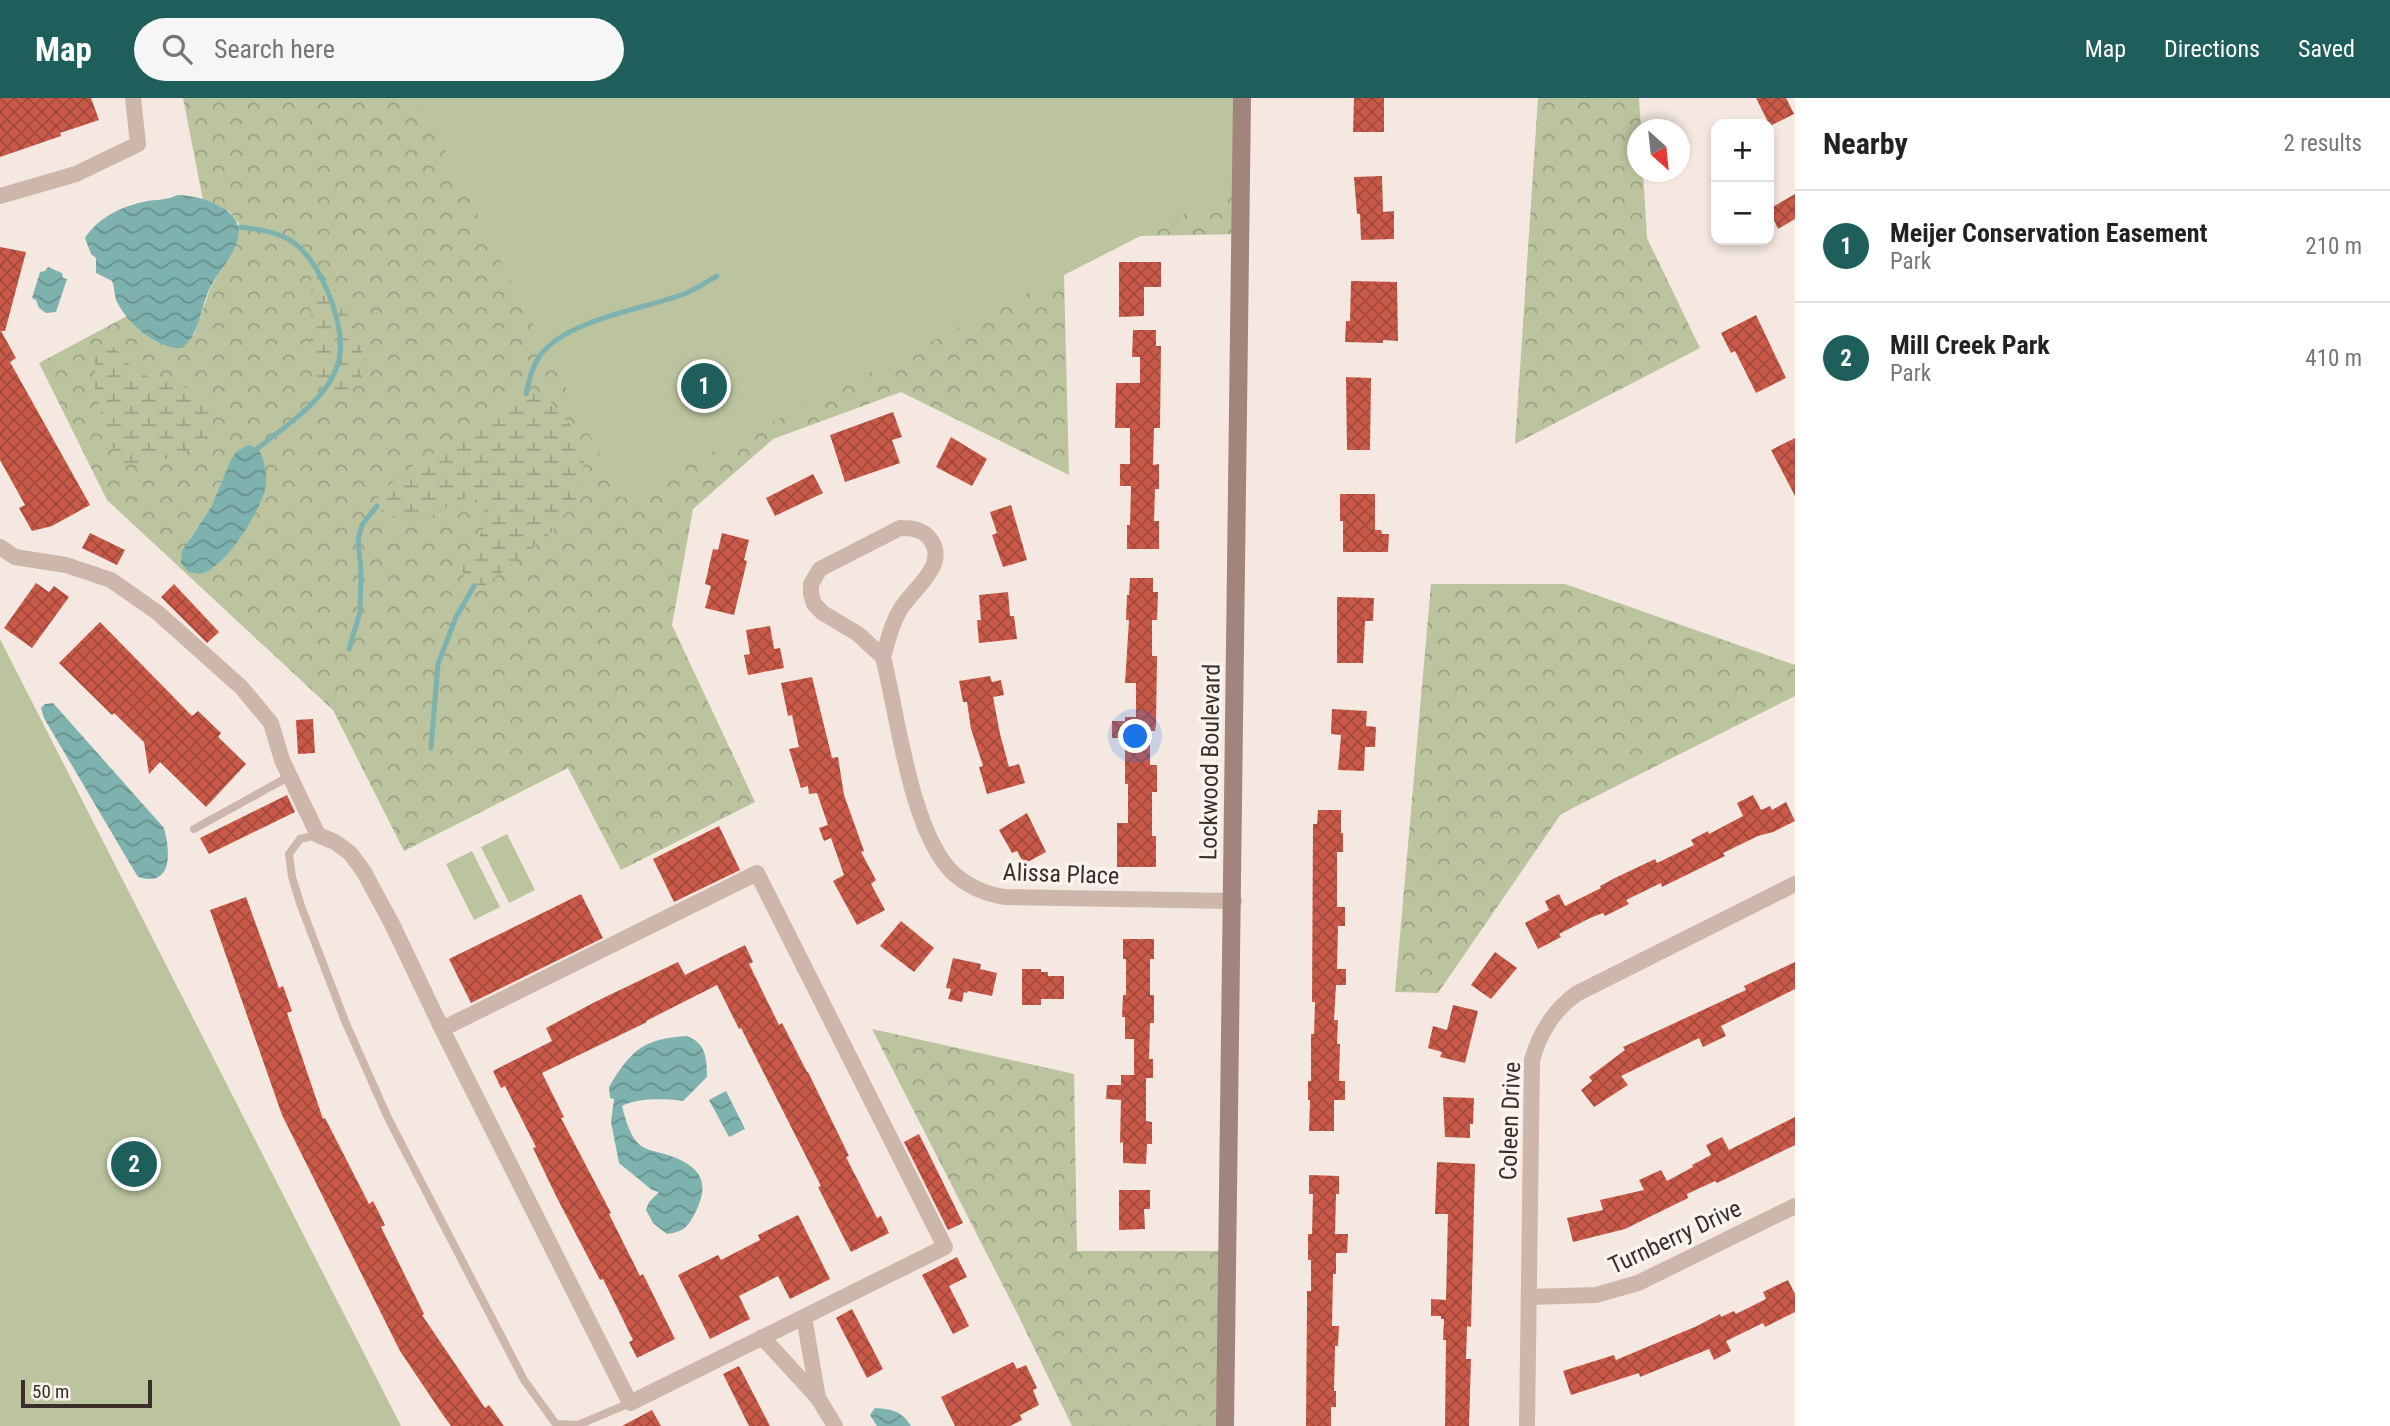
<!DOCTYPE html>
<meta charset="utf-8">
<style>
body{margin:0;font-family:"Roboto Condensed",sans-serif;background:#f6f6f6;color:#222}
.controls{position:absolute;right:21px;top:21px;display:grid;overflow:hidden;border-radius:14px;box-shadow:0 4px 10px #0003}
.controls button{width:63px;height:63px;display:grid;place-items:center;padding:0;border:0;border-bottom:2px solid #e0e0e0;background:#fff;color:#222;font:35px sans-serif}
.compass{position:absolute;left:1627px;top:21px;width:63px;height:63px;border-radius:50%;background:#fff;box-shadow:0 4px 10px #0003;rotate:153deg}
.scale{position:absolute;left:21px;bottom:18px;width:131px;box-sizing:border-box;padding-left:7px;border:4px solid #3b2e2a;border-top:0;font-size:19px;line-height:24px;white-space:nowrap;color:#3b2e2a;-webkit-text-stroke:5px #fbf3ed;paint-order:stroke}
.you{position:absolute;left:1136px;top:639px;width:24px;height:24px;margin:-18px;border:5px solid #fff;border-radius:50%;background:#1a73e8;box-shadow:0 0 0 10px #1a73e833}
.badge{display:grid;place-items:center;width:46px;height:46px;border-radius:50%;background:#1e5e5b;color:#fff;font-size:23px;font-weight:700}
.pin{position:absolute;translate:-50% -50%;border:4px solid #fff;box-shadow:0 2px 7px #0006}
.list{margin:0;padding:0;list-style:none}
h2{display:flex;justify-content:space-between;align-items:center;height:91px;margin:0;padding:0 28px;font-size:30px}
h2 small{font-size:23px;font-weight:400;color:#767676}
.list li{display:grid;grid-template-columns:46px 1fr auto;gap:21px;align-items:center;box-sizing:border-box;height:112px;padding:0 28px;border-top:2px solid #e0e0e0}
.list b{display:block;font-size:26px;white-space:nowrap}
.list p{margin:0;font-size:23px;white-space:nowrap;color:#767676}
.list em{font-size:23px;font-style:normal;color:#767676}
.icon{flex:none;width:38px;height:38px;fill:none;stroke:currentColor;stroke-width:2;stroke-linecap:round;stroke-linejoin:round}
.map{position:relative;flex:none;width:1795px;height:1328px;overflow:hidden}
header{display:flex;align-items:center;gap:42px;box-sizing:border-box;height:98px;padding:0 35px;background:#1e5e5b;color:#fff}
header strong{font-size:33px}
nav{display:flex;gap:38px;margin-inline-start:auto;font-size:24px}
.search{width:490px;height:63px;background:#f6f6f6;display:flex;align-items:center;gap:18px;box-sizing:border-box;padding:0 24px;border-radius:38px;color:#767676;font-size:26px}
main{display:flex}
aside{flex:1;background:#fff}
.map>svg:first-child{display:block}
</style>
<header>
<strong>Map</strong>
<div class="search"><svg class="icon" aria-label="search" viewBox="0 0 24 24"><circle cx="10" cy="10" r="6"/><path d="M15 15l6 6"/></svg>Search here</div>
<nav><a>Map</a><a>Directions</a><a>Saved</a></nav>
</header>
<main>
<div class="map">
<svg width="1795" height="1328" viewBox="0 0 1795 1328">
<defs>
<pattern id="forest-crowns" width="20" height="18" patternUnits="userSpaceOnUse" patternTransform="scale(1.75)"><rect width="20" height="18" fill="#bcc49f"/><path d="M2 6a3 3 0 1 1 6 0M12 15a3 3 0 1 1 6 0" fill="none" stroke="#9aa082"/></pattern>
<pattern id="wetland-marsh" width="20" height="14" patternUnits="userSpaceOnUse" patternTransform="scale(1.75)"><rect width="20" height="14" fill="#bcc49f"/><path d="M1 5h8M5 5V1M11 12h8M15 12V8" fill="none" stroke="#9aa082"/></pattern>
<pattern id="water-waves" width="16" height="10" patternUnits="userSpaceOnUse" patternTransform="scale(1.75)"><rect width="16" height="10" fill="#7eb2ae"/><path d="M0 5q4-4 8 0t8 0" fill="none" stroke="#68918e"/></pattern>
<pattern id="building-cross-hatch" width="8" height="8" patternUnits="userSpaceOnUse" patternTransform="scale(1.75)"><rect width="8" height="8" fill="#c95948"/><path d="M0 0l8 8M0 8l8-8" fill="none" stroke="#a44a3c"/></pattern>
</defs>
<rect width="100%" height="100%" fill="#f4e8e0"/>
<!-- forest -->
<path fill="url(#forest-crowns)" fill-rule="evenodd" d="M183,0H1242L1241,136L1140,138L1064,177L1069,377L901,294L773,341L693,411L672,527L755,704L621,772L568,670L404,753L333,612L107,402L39,265L127,218L156,244L194,237L210,191L235,148L240,127L230,114L203,102ZM230,364L188,474L190,440L211,409Z
M1538,0H1639L1641,31L1638,32V74H1643L1647,140L1700,250L1515,346Z
M1431,486H1565L1795,567V598L1561,716L1438,895L1395,894Z
M872,931L1074,976L1077,1153H1228L1225,1328H1072L1019,1219Z"/>
<!-- wetland -->
<path fill="url(#wetland-marsh)" d="M314,170C334,178 361,239 364,261C365,267 362,276 361,283L346,296L332,301C307,278 310,234 311,202C311,191 310,181 314,170Z
M113,249C121,256 128,267 136,272C172,295 211,276 213,334C192,357 155,367 124,365L110,346L104,329L95,293V255Z
M534,295L550,303L573,330L584,364L578,399L549,437L483,489L468,487C465,481 461,472 463,465C464,460 470,455 472,451C484,432 495,411 471,398L454,404L432,418L407,422L386,419L377,408L378,399L400,376L483,325L520,297Z"/>
<!-- green -->
<path fill="#bcc49f" d="M418,0H1242L1241,87L622,400Z
M0,541L401,1328H0Z
M507,736L535,792L509,805L481,749Z
M472,753L500,809L474,822L446,766Z"/>
<!-- water -->
<path fill="url(#water-waves)" d="M177,97C193,97 210,102 223,110C260,133 222,165 209,192C200,212 200,236 182,250C157,251 128,226 117,204C114,198 115,190 112,183L96,175V160L91,156L85,140C98,120 120,109 143,104C154,101 166,103 177,97Z
M48,169L62,175L63,180L67,181L56,214L46,215L39,210L36,202L32,200L40,174L45,173Z
M248,347L258,350C265,363 268,377 265,392C259,415 224,473 199,476C198,476 188,474 188,474L181,465L182,453L211,409L230,364L236,354Z
M53,605L164,730C170,752 174,790 138,779L126,759L44,620L41,610L45,606Z
M686,938C706,944 707,961 707,979L683,1003C668,1000 634,1000 622,1008C625,1020 630,1039 640,1047C646,1052 657,1054 665,1056C699,1067 712,1082 695,1115C688,1129 683,1134 667,1136L653,1125L646,1112L649,1104L659,1094L652,1092L619,1065L611,1024L614,1001L610,1000L609,989C631,952 643,941 686,938Z
M726,993L745,1031L729,1039L709,1002Z
M875,1310C892,1311 902,1313 911,1328H877L870,1317Z"/>
<g fill="none" stroke-linecap="round" stroke-linejoin="round">
<!-- stream -->
<path stroke="#7eb2ae" stroke-width="5" d="M240,129C260,132 284,134 300,150C325,173 349,236 337,269C325,303 285,328 258,350
M526,296C529,282 532,268 541,256C569,221 644,211 684,196C695,192 706,184 717,178
M349,551L360,514L361,472L358,442L362,427L377,408
M431,650L438,566L456,519L474,488"/>
</g>
<!-- building -->
<path fill="url(#building-cross-hatch)" d="M0,0H91L99,22L60,35L61,38L0,59Z
M1354,0H1384V34H1353Z
M1756,0H1786L1794,16L1770,28Z
M1382,78L1383,114L1394,113V141L1361,142L1360,116H1357L1354,79Z
M1795,96V121L1778,131L1769,111Z
M0,149L26,154L5,233H1L16,260L10,264L90,407L52,428L32,433L19,410L25,407L0,362Z
M1119,164H1161V189H1144V218L1119,219Z
M1351,183L1397,184L1398,243L1383,242V245L1345,244L1346,223H1350Z
M1756,217L1786,280L1756,295L1735,253L1731,255L1721,235Z
M1133,232H1156V248H1161L1160,330H1154L1153,367L1159,366V391H1155L1154,423H1159V451H1127V427H1130L1131,388H1120V366H1130V330H1115L1116,285H1140V259H1132Z
M1346,279L1371,280L1370,352H1347Z
M893,314L902,339L892,342L900,365L845,384L830,337Z
M951,339L987,361L972,388L936,369Z
M1795,340V398L1771,352Z
M813,376L823,395L775,418L766,400Z
M1340,396H1375V432H1381L1382,436H1389L1388,454H1343V423H1340Z
M1011,407L1027,462L1003,469L992,437L997,435L990,414Z
M90,435L125,452L117,467L82,450Z
M722,435L749,442L744,462L747,463L734,517L705,510L711,488L705,486L713,451L718,452Z
M1130,480H1153V494H1158L1157,522H1152V558H1157L1156,626L1155,633H1150V667H1157V694H1152V738H1156V769H1117V725H1128V686H1125V640H1112V623H1125V619H1136V585H1125L1129,522H1126L1127,497H1129Z
M36,485L49,494L54,488L69,499L32,550L4,530Z
M174,486L219,534L207,545L161,499Z
M1008,494L1010,518H1014L1017,541L979,545L977,522H981L979,497Z
M1337,499L1374,500L1373,523H1365L1363,565H1337Z
M100,524L192,618L198,613L221,635L218,639L246,666L206,709L160,664L149,676L144,644L114,615L112,617L59,565Z
M770,528L774,551L780,550L784,570L748,577L744,557L750,556L746,532Z
M990,578L992,584L1001,582L1004,597L993,599L1000,636L1009,669L1019,666L1025,685L987,696L979,669L983,668L971,631L967,604H963L959,583Z
M812,579L832,660L838,659L844,697L864,753L861,754L876,782L871,786L885,812L857,827L833,783L844,777L831,740L824,743L819,730L828,727L817,695L809,696L808,688L801,690L789,651L799,649L792,617L788,618L781,585Z
M1332,611L1367,613L1366,628L1376,629L1375,649H1365L1364,673L1338,672L1341,637L1331,636Z
M313,621L315,655L298,656L296,622Z
M287,697L295,714L209,756L200,740Z
M1753,697L1761,712L1770,708L1772,712L1786,704L1795,723L1773,734L1758,738L1723,755L1725,758L1662,789L1661,785L1626,802L1629,806L1605,818L1603,815L1590,820L1559,836L1561,839L1538,851L1525,825L1549,812L1545,803L1559,796L1565,808L1601,790L1600,788L1615,780L1655,761L1657,765L1694,747L1691,742L1708,733L1709,736L1743,718L1737,705Z
M1318,712H1341V735H1343V754H1337V809H1345V828H1338L1337,871H1346V887H1336L1334,922H1338L1337,946H1340L1339,983H1345V1002H1334V1033H1309L1310,1002H1308V983H1311V936H1314L1315,904H1312L1313,726H1317Z
M1027,715L1046,754L1024,766L1017,753L1012,755L999,732Z
M719,728L740,772L674,804L653,761Z
M581,796L603,840L471,905L449,861Z
M246,799L279,890L283,888L292,913L287,915L323,1021L325,1020L369,1106L373,1103L385,1127L381,1129L424,1216L422,1217L485,1310L489,1307L504,1328H451L443,1317L400,1253L282,1017L210,812Z
M901,823L934,850L914,874L880,848Z
M1123,841H1154V861H1150V897H1154V925H1150L1149,961H1153V980H1146V1023L1152,1024V1046H1147L1146,1066L1123,1065V1044L1120,1045L1121,1002L1106,1001L1107,987H1121V977H1134V941H1125V919H1122L1123,897H1126V861H1123Z
M745,847L753,864L749,866L779,927L782,925L807,974H808L849,1058L846,1059L877,1120L881,1118L889,1135L851,1154L818,1089L821,1088L741,930L739,931L717,887L646,923L647,924L542,975L564,1019L561,1020L611,1115L609,1116L640,1178L643,1176L675,1241L637,1260L629,1244L633,1242L603,1181L600,1182L557,1100L533,1050L536,1049L505,988L501,990L493,973L552,943L546,930L595,904L678,864L685,877Z
M1495,854L1517,870L1491,901L1471,887Z
M953,860L981,866L980,871L997,875L992,898L968,893L967,895L964,894L962,904L948,901L951,891L946,890Z
M1795,864V891L1721,928L1726,938L1703,949L1699,940L1621,978L1628,987L1594,1009L1581,992L1592,983L1589,979L1625,952L1623,949L1746,892L1744,888Z
M1022,871H1041V874H1048V878H1064V901H1041V907H1022Z
M1453,907L1478,913L1465,965L1440,959L1442,954L1428,950L1433,928L1447,932Z
M1443,999L1474,1000L1473,1026H1470V1040L1445,1039Z
M1795,1019V1047L1717,1085L1715,1083L1687,1096L1688,1100L1625,1131L1573,1144L1567,1120L1603,1112L1600,1102L1644,1092L1639,1082L1661,1072L1667,1083L1693,1069L1692,1067L1711,1057L1706,1047L1722,1039L1729,1052Z
M919,1036L963,1125L948,1132L904,1044Z
M1437,1064L1475,1066L1471,1229L1467,1228L1466,1261H1471L1469,1328H1445L1446,1242H1443L1444,1221H1441V1218H1431V1201L1446,1202L1448,1116H1435Z
M1309,1077L1339,1078V1096H1336L1335,1136H1348L1347,1155H1336V1176H1333L1332,1228H1339L1338,1248H1335L1334,1293H1336V1309H1331V1328H1306L1307,1208V1193H1311V1162H1308V1136H1312L1313,1096H1309Z
M1119,1092H1150V1111H1144L1145,1131L1119,1132Z
M798,1117L830,1181L790,1201L778,1178L739,1198L750,1221L710,1241L678,1177L718,1157L721,1162L760,1142L758,1137Z
M957,1159L967,1179L949,1188L969,1228L953,1236L922,1177Z
M1788,1182L1795,1196V1214L1765,1229L1763,1225L1726,1243L1731,1253L1714,1262L1709,1251L1640,1279L1639,1275L1571,1297L1563,1273L1614,1257L1616,1262L1697,1228L1720,1216L1721,1219L1734,1213L1736,1216L1766,1201L1763,1194Z
M852,1211L883,1271L867,1280L836,1220Z
M1013,1264L1017,1271L1026,1267L1037,1290L1033,1292L1039,1307L1020,1317L1022,1322L1010,1328H955L941,1299Z
M739,1268L770,1328H749L723,1276Z
M652,1312L661,1328H622Z"/>
<g fill="none" stroke-linecap="round" stroke-linejoin="round">
<!-- service -->
<path stroke="#cdb7ab" stroke-width="8" d="M194,731L290,678
M318,737L300,741L289,756L292,779L301,808L345,923L388,1020L524,1282L556,1326L578,1327L630,1305"/>
<!-- minor -->
<path stroke="#cdb7ab" stroke-width="16" d="M0,98L76,76L138,46L133,0
M900,430C912,430 922,431 930,441C950,467 911,492 900,512C891,526 888,543 883,559L858,536L823,515L814,506L811,496V486L820,471Z
M0,449L15,459L66,467L111,482L158,515L241,589L271,625L282,662L318,737L335,744L350,755L364,774L392,826L442,931
M883,559C898,618 910,731 952,774C967,788 985,796 1005,799L1234,803
M757,775L945,1149L630,1305L442,931Z
M1529,1199L1596,1197L1638,1185L1795,1108
M804,1219L818,1300
M762,1239L818,1300L835,1328
M1527,1328L1532,962C1540,934 1553,913 1576,896L1795,786"/>
<!-- secondary -->
<path stroke="#a1857c" stroke-width="18" d="M1225,1328L1242,0"/>
</g>
<g text-anchor="middle" dominant-baseline="central" stroke-width="7" stroke-linejoin="round" paint-order="stroke">
<!-- street labels -->
<g font-size="24" fill="#3b2e2a" stroke="#fbf3ed">
<text transform="translate(1210 664) rotate(-89)">Lockwood Boulevard</text>
<text transform="translate(1061 776) rotate(2)">Alissa Place</text>
<text transform="translate(1510 1023) rotate(-88)">Coleen Drive</text>
<text transform="translate(1675 1139) rotate(-25)">Turnberry Drive</text>
</g>
</g>
</svg>
<div class="controls">
<button>+</button>
<button>−</button>
</div>
<svg class="compass" viewBox="-18 -18 36 36"><path d="M0-13l5 13h-10z" fill="#e53935"/><path d="M0 13l5-13h-10z" fill="#767676"/></svg>
<div class="scale">50 m</div>
<div class="you"></div>
<div class="pin badge" style="left:704px;top:288px">1</div>
<div class="pin badge" style="left:134px;top:1066px">2</div>
</div>
<aside>
<h2>Nearby<small>2 results</small></h2>
<ul class="list">
<li><span class="badge">1</span><div><b>Meijer Conservation Easement</b><p>Park</p></div><em>210 m</em></li>
<li><span class="badge">2</span><div><b>Mill Creek Park</b><p>Park</p></div><em>410 m</em></li>
</ul>
</aside>
</main>
